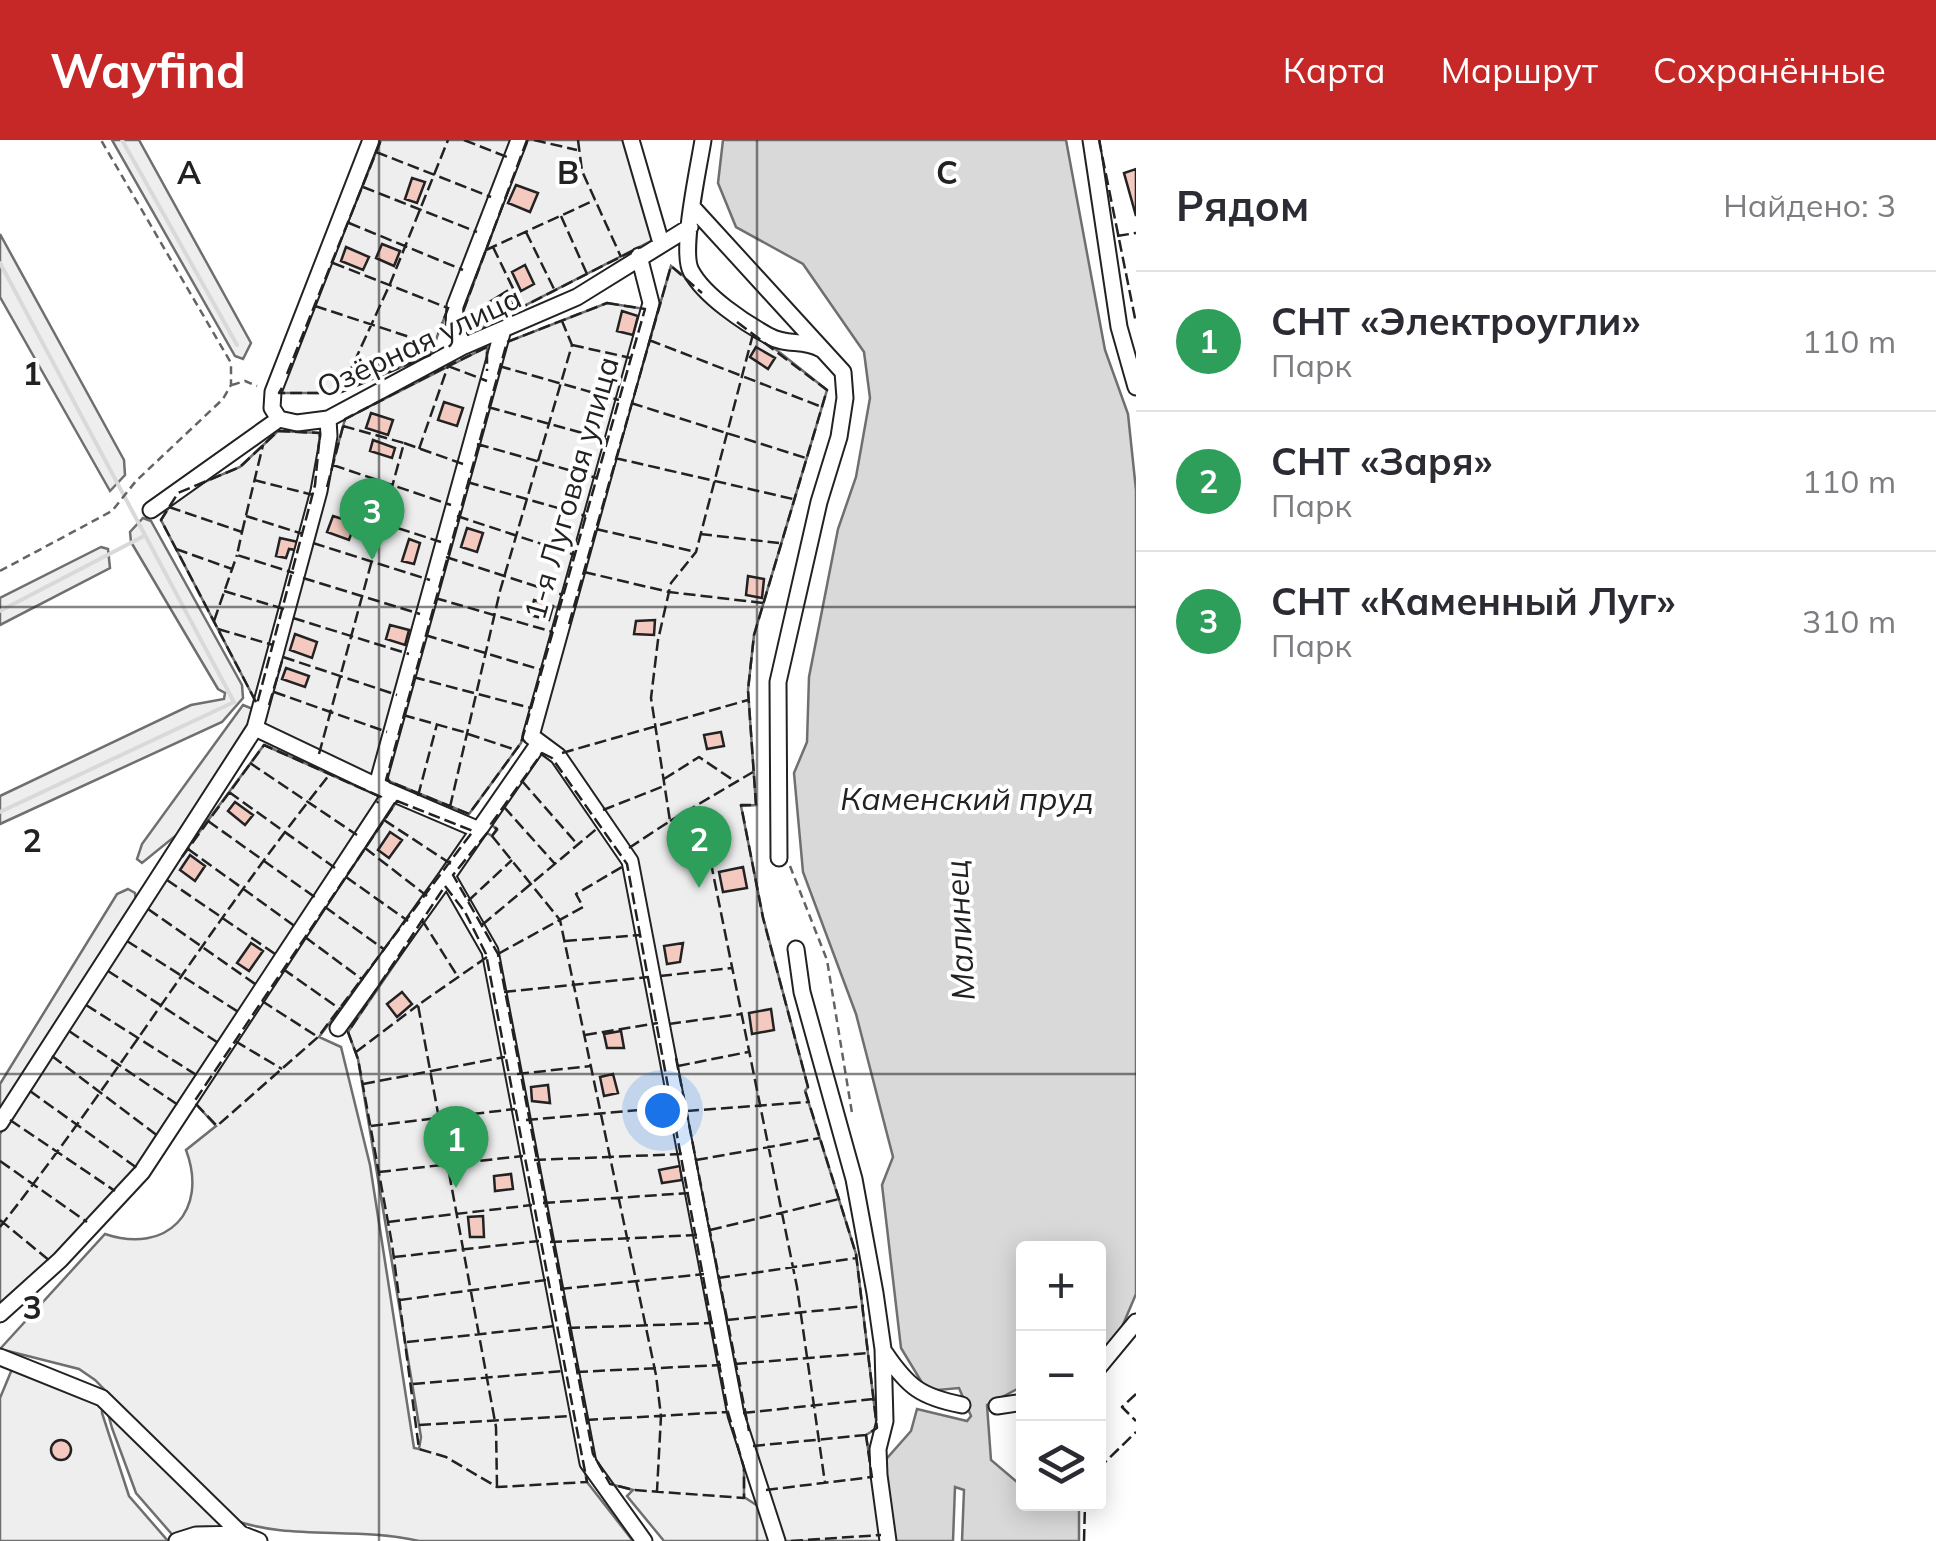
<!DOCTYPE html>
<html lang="ru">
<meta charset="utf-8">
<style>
body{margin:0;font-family:Mulish,sans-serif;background:#f7f7f7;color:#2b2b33}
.controls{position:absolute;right:30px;bottom:30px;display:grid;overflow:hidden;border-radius:10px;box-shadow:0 5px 25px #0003}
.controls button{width:90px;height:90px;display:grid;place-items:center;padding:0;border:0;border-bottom:2px solid #e1e1e2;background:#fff;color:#2b2b33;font:50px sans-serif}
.you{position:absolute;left:662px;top:970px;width:35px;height:35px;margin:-25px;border:8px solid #fff;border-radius:50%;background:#1a73e8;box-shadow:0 0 0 15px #1a73e833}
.badge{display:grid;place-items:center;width:65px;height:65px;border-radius:50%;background:#c62828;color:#fff;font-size:32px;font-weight:700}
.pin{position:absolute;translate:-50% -82px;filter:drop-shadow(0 2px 5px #0008)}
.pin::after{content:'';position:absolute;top:52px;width:35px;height:30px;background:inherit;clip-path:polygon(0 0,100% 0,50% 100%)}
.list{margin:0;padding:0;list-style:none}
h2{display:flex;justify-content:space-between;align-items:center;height:130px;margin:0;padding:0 40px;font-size:42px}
h2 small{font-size:32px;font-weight:400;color:#7c7c81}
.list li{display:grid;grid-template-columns:65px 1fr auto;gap:30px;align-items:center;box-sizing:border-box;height:140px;padding:0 40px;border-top:2px solid #e1e1e2}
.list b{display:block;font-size:38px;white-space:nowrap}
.list p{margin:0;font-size:32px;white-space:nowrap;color:#7c7c81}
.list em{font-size:32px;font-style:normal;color:#7c7c81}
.icon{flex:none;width:55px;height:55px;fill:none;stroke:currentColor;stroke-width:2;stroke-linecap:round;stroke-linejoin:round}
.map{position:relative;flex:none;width:1136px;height:1401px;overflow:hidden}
header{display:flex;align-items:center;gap:60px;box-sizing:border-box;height:140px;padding:0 50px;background:#c62828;color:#fff}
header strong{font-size:48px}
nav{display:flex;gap:55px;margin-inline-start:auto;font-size:35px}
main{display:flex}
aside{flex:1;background:#fff}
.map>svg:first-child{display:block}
</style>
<header>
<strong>Wayfind</strong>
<nav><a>Карта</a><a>Маршрут</a><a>Сохранённые</a></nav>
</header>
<main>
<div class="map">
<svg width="1136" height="1401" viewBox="0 0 1136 1401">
<rect width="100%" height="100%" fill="#fff"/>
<!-- green -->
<path fill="#eee" stroke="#6f6f6f" stroke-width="2.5" d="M112,0H139L251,203L243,219L235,216Z
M381,0H513L430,215L339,253H279Z
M527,0H624L653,100L475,191L461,177Z
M0,94L124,320L125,335L110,351L0,157Z
M671,126L827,250L754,495L748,550L756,665L741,666L763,777L808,947L805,951L856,1114L877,1288L866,1295L882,1401H783L743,1273L635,719L562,613L536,597Z
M607,163L645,169L521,603L469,674L386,640L507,202Z
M487,207V241L374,638L261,587L345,279Z
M278,291L320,293L315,345L257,564L161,380L178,353L240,327Z
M143,378L151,381L242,545L243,558L222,582L0,684V656L191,565L224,559L225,553L218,549L131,402L130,392Z
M101,407L108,409L110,428L0,485V458Z
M243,565L253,569L247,596L179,693L142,723L137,719L142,704Z
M264,605L381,657L137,1028L34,1139L0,1163V994L183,714Z
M542,613L552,618L627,724L728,1272L744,1328V1357L758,1366L770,1401H664L627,1356L633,1350L610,1344L593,1314L498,814L453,735L487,693L492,696L497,690L491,684Z
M397,661L473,691L319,897L341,907L370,1025L414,1308L419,1309L421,1297L358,919L348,892L447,748L487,817L587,1342L633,1401H419C355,1386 288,1401 231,1379L95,1240L79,1229L0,1209L105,1094C167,1115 209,1071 186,1010L216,986L194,962Z
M128,749L135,753L136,761L0,971V944L117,754Z
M15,1222L102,1258V1273L129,1356L168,1401H0V1258Z
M113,1275L259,1401H170L176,1399L136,1353L112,1288L109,1277Z"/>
<!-- water -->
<path fill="#d9d9d9" stroke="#6f6f6f" stroke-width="2.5" d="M723,0H1066L1105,210L1128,274L1136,350V1154L1119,1194L1099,1217L1098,1108H1024L1023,1246L987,1265L991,1320L1023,1347L1024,1364H1079V1401H962L964,1350L955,1347L953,1401H893L882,1324L911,1291L917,1269L967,1281L971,1276L959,1248L927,1251L901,1208L882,1045L893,1017L856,874L803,732L794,633L807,602L809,537L838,389L856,337L870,258L864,212L803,124L736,87L718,43Z"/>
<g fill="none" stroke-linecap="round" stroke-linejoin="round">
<!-- stream -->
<path stroke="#d9d9d9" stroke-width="4" d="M122,0L237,205
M0,123L234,562L0,672
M0,471L142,397"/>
</g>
<!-- building -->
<path fill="#f3c9c0" stroke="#222" stroke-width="2.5" d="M1136,29V76L1124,33Z
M412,38L425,42L417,63L405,59Z
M516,45L538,53L530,72L508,63Z
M382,104L400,111L394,126L376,118Z
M346,107L369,117L363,130L341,121Z
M525,125L534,144L521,151L512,132Z
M507,151L514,163L495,174L488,163Z
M622,171L638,176L633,195L617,191Z
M756,207L775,218L768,229L750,217Z
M444,262L463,268L457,286L438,280Z
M371,273L393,280L388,295L366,288Z
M373,300L395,308L392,318L370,311Z
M333,376L355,383L349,400L327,392Z
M467,388L483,393L477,412L461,407Z
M280,398L298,402L296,410L289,409L286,418L276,416Z
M409,399L420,403L414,424L402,421Z
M748,436L764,439L762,458L746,455Z
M534,460L553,466L549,480L530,475Z
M655,480L654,495L634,494L636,481Z
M390,485L409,490L405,505L386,499Z
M295,494L317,502L312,518L290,510Z
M286,528L309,536L305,547L282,539Z
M721,592L724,606L707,609L704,595Z
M235,662L253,675L245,685L228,671Z
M390,692L402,700L389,718L378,710Z
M190,715L205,726L195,741L180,730Z
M743,727L747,748L723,752L719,732Z
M251,803L263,811L249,831L237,823Z
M683,803L680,822L667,824L664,806Z
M402,852L412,864L397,877L387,864Z
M771,869L774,890L752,894L749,873Z
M621,891L624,908H607L604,894Z
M613,934L618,953L604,956L600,937Z
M548,945L550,963L532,961L531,947Z
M680,1026L682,1040L662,1043L659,1030Z
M511,1034L513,1049L495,1051L494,1036Z
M483,1076L484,1097H470L468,1077Z
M51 1310a10 10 0 1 1 20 0a10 10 0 1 1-20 0Z"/>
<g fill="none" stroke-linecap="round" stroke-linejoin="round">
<!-- minor casing -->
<g stroke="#222" stroke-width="19">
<path id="minor" d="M631,0L661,103
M703,0C699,26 680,111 691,131C704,156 745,183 769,196C786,206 804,199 821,209
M1091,0L1119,187L1136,247
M694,69L843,232L845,258L839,297L819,362L778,542L779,718
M639,116L651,163L531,596L558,616L630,721L736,1275L777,1401
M464,206L454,186L455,166L519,0
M279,279L297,283L328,279L464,206L577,157L690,87
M279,279L272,268L273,252L371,0
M151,370L279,279
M255,588L383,649
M539,603L447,736L490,811L588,1323L644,1401
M479,690L383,649L379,638L502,193
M796,809L802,852L854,1039L875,1153L883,1209L885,1281L878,1309L879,1335L888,1401
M338,888L447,736
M0,983L255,588L319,351L329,296L328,279
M0,1174L60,1120L142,1032L391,653
M885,1213C908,1247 921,1257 962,1265
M0,1217L102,1258L241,1394L259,1401
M1098,1228L1136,1182
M997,1266L1024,1262
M177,1401L196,1395L241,1394"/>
</g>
<!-- path -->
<path stroke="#646464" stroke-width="2.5" stroke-dasharray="8 5" stroke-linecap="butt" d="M232,245L245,241L257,246
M0,431L112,371L136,341L223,259L231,245V223L101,0
M790,726L827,820L852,973"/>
<!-- minor -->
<use href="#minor" stroke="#fff" stroke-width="15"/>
<!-- fence -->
<path stroke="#222" stroke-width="2.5" stroke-dasharray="12 5" stroke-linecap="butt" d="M464,0L507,17
M527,0L461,177L475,191L640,107
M534,0L577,10
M578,0L582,31L621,117
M1099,0L1136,183
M376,12L491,57
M363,47L477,92
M561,76L587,134
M349,83L463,130
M526,92L555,151
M1117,96L1136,93
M493,107L522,167
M486,110L595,60
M333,123L448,168
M607,163L645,169L521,603L469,674L386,640L507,202Z
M315,166L434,205
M737,182L827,250L754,495L748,550L756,665H741L763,778L808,947L805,950L856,1114L877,1288L866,1295L872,1338
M649,200L822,267
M572,205L631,218
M499,226L619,260
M287,234L381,0
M282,248L279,253H339L430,215L450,163
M340,253L390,144L448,0
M631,263L806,318
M488,267L608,300
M278,291L320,293L315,345L257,564L161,380L178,353L240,327Z
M404,303L463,324
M477,304L597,338
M419,309L448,226L487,207V231
M615,318L793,359
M333,325L451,365
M254,340L313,355
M467,342L586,376
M327,347L345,279L448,226L487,241
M169,367L242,392L237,415L294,433
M246,376L303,394
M457,376L575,415
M382,383L441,402
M596,389L696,412
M242,392L263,305
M700,394L779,403
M313,403L430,440
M176,409L232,429
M446,417L563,455
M584,432L669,452L763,463
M303,438L420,474
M224,451L284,469
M435,458L553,492
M293,478L409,514
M214,481L237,415
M569,484L671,126L702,153
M218,489L273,505
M425,495L542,530
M283,517L397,555
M413,537L531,568
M274,552L387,592
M269,565L282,521
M403,575L464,592
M468,594L516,610
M542,613L552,618L627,724L728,1272L744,1328V1358L634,1350L610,1344L593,1314L498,814L453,735L487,693L492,696L497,689L491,684Z
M562,613L748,560
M319,614L404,303L343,286
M250,623L357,695
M664,639L699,617L736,642
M522,641L578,705
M229,652L335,728
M418,656L437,584
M397,661L473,691L318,897L217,986L194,962Z
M450,667L500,451L572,205L562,181
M504,667L555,724
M603,670L664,646
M384,680L451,724
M208,681L316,758
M670,681L753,632
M704,689L797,1147L825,1343
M492,696L560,780L656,1235L661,1276L657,1351
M365,708L427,756
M629,708L670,681L651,558L658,500L671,443L696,412L753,194
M188,709L296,787
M182,717L264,605L381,657L377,663
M346,737L408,781
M167,740L278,816
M445,746L465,772L486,814L587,1342L497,1347L446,1317L419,1309L392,1104L358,919L348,892Z
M468,761L512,720
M325,767L385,810
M148,769L258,846
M422,780L458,837
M482,785L600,686
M305,797L363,840
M127,801L240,873
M565,801L640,795
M498,814L583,767L576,754L627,724
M487,817L418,865L496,1287L497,1347
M283,829L340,869
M108,831L220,904
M660,836L732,828
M504,852L648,837
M262,861L318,897
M86,865L198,936
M669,884L741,874
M69,891L178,965
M585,895L658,883
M235,901L282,929
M356,912L418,865
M52,916L158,996
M676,918L749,1291
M678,926L748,912
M517,934L591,926
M363,944L505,917
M30,951L137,1028
M687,971L809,962
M10,980L115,1051
M526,980L673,967
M371,986L515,969
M534,1020L682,1014
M696,1020L820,998
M0,1021L87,1082
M379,1032L523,1016
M543,1063L689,1053
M0,1080L50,1121
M388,1082L532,1065
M0,1087C116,940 213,780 330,634
M710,1090L839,1059
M550,1102L697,1095
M394,1117L539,1101
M718,1138L857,1118
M560,1149L704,1134
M400,1160L546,1140
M727,1180L864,1166
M568,1188L713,1183
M407,1202L555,1186
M735,1224L869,1213
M576,1232L721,1225
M413,1244L563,1231
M1136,1254L1122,1267L1136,1281
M743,1273L874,1259
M586,1280L728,1272
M419,1285L571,1276
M753,1306L866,1295
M1098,1329L1136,1292
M766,1350L872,1337
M791,1401L881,1395
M1084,1401L1085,1364"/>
</g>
<!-- grid -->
<path fill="none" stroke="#222" stroke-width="2.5" stroke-opacity="0.55" d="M379,0V1401M757,0V1401M0,467H1136M0,934H1136"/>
<g text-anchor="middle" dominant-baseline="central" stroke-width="8" stroke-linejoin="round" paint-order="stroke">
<!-- street labels -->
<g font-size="30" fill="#222" stroke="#fff">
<text transform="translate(419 202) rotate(-25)">Озёрная улица</text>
<text transform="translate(571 348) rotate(-74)">1-я Луговая улица</text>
</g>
<!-- water labels -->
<g font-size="32" font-style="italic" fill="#222" stroke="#fff">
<text x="967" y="658">Каменский пруд</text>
<text transform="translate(959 790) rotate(-93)">Малинец</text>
</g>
</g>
<g font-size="32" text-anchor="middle" font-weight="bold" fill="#222" stroke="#fff" stroke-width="8" stroke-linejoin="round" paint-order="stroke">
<text x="189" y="44">A</text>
<text x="568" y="44">B</text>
<text x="947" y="44">C</text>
<text x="32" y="245">1</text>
<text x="32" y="712">2</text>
<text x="32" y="1179">3</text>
</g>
</svg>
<div class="controls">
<button>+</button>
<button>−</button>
<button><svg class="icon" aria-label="layers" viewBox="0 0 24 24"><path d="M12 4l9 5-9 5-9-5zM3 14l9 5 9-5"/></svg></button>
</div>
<div class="you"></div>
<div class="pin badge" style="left:456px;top:1048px;background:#2e9e5b">1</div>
<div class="pin badge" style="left:699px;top:748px;background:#2e9e5b">2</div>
<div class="pin badge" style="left:372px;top:420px;background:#2e9e5b">3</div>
</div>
<aside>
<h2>Рядом<small>Найдено: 3</small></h2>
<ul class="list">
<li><span class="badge" style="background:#2e9e5b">1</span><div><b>СНТ «Электроугли»</b><p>Парк</p></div><em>110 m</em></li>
<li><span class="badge" style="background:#2e9e5b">2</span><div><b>СНТ «Заря»</b><p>Парк</p></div><em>110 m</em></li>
<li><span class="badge" style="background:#2e9e5b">3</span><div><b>СНТ «Каменный Луг»</b><p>Парк</p></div><em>310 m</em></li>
</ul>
</aside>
</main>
